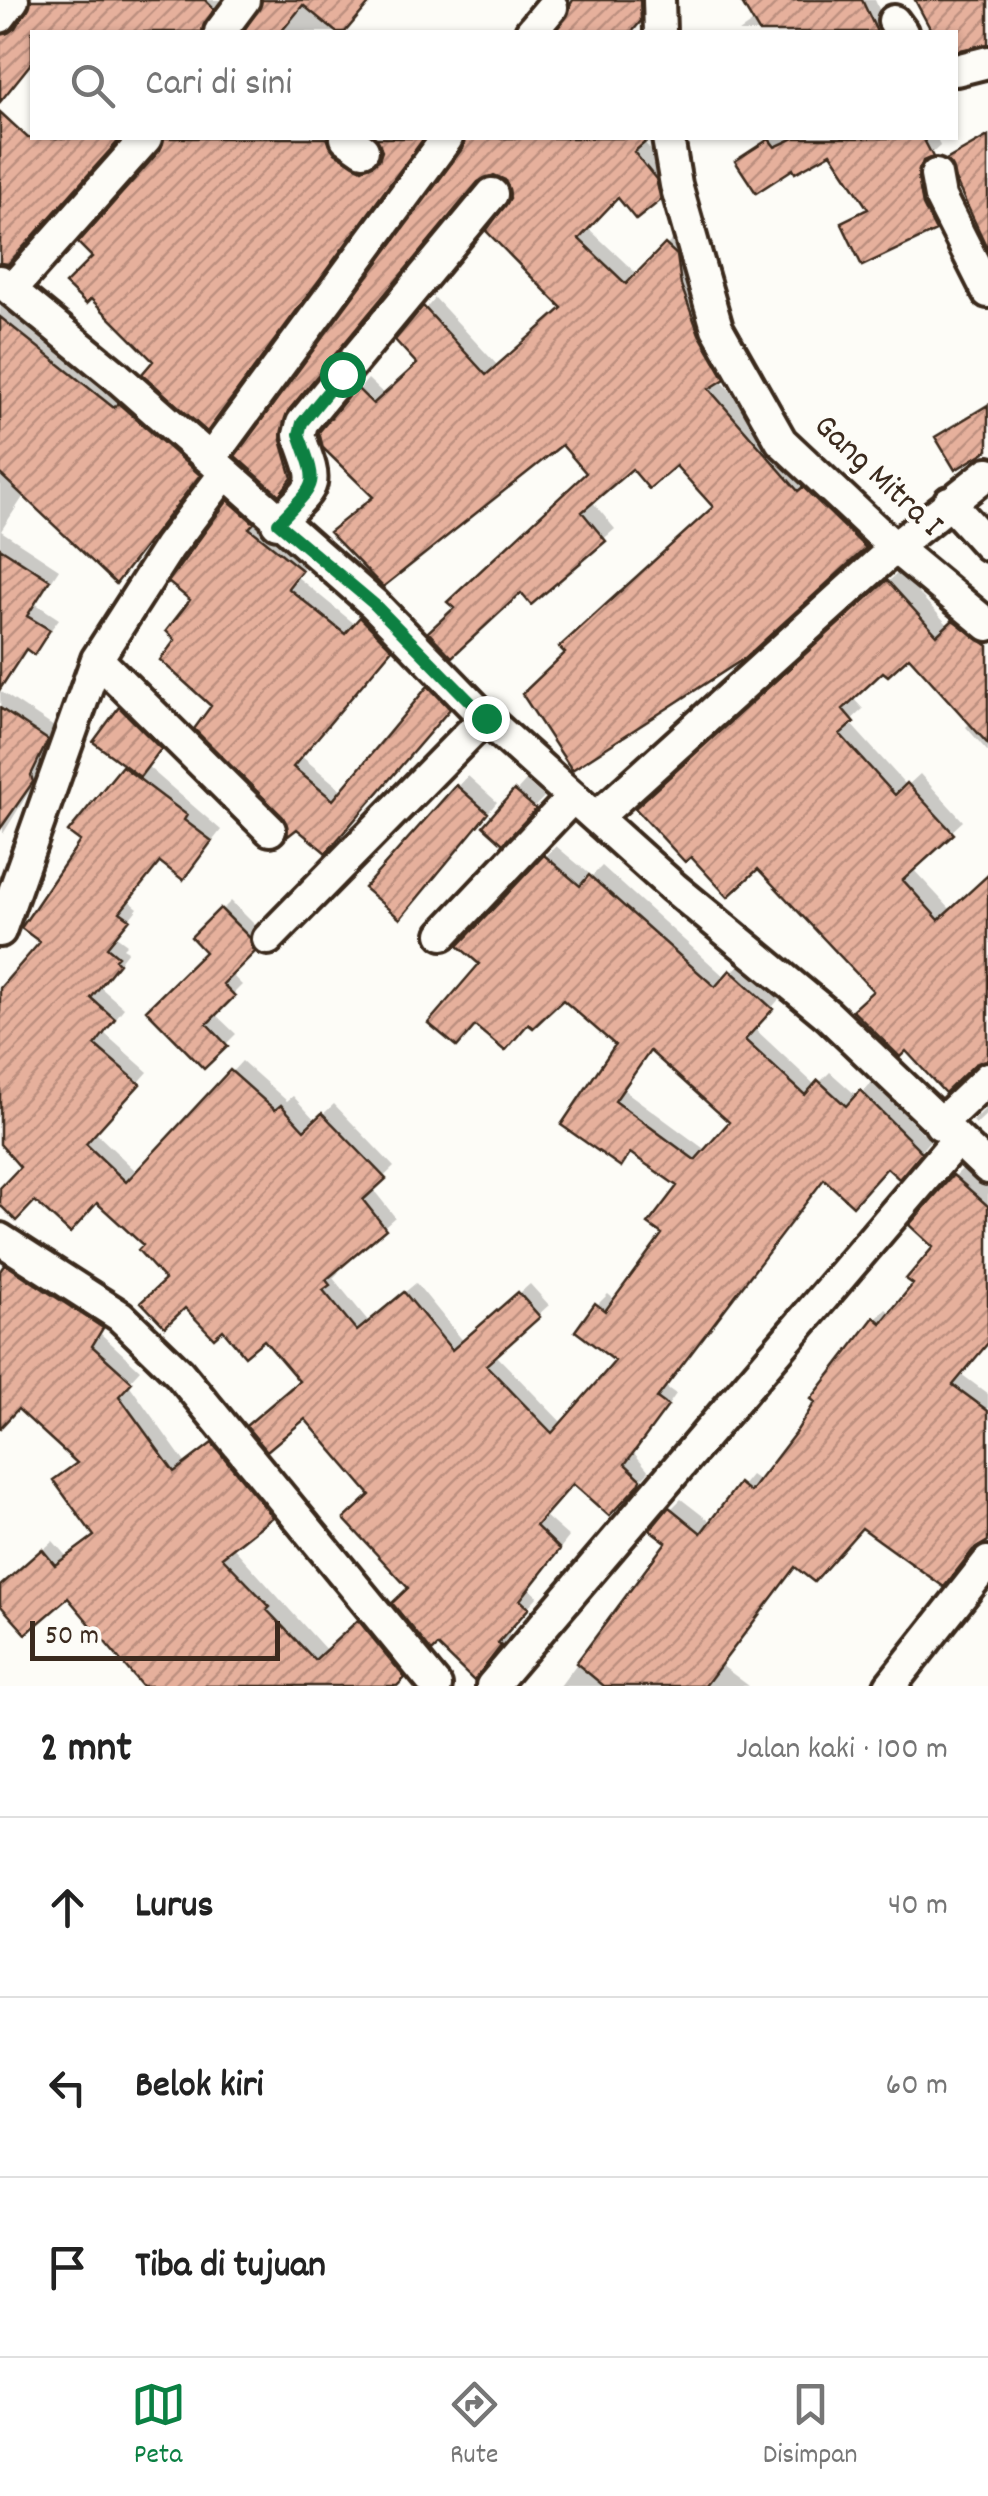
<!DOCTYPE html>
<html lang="id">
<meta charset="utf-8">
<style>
body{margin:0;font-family:Dekko,sans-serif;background:#f2f2f2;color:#222}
.scale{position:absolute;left:30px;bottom:25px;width:250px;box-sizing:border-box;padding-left:10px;border:5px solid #3b2a1e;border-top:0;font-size:28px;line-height:35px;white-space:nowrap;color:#3b2a1e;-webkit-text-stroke:8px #fdfcf7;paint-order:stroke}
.stop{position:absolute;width:30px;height:30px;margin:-22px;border:8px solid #0b8043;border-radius:50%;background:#fff}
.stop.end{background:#0b8043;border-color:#fff;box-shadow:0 2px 10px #0008}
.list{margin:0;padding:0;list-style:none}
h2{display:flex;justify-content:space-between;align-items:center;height:130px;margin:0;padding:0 40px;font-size:42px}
h2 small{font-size:32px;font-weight:400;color:#767676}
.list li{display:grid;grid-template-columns:65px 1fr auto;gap:30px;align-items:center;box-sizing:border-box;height:180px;padding:0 40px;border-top:2px solid #e0e0e0}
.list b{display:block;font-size:38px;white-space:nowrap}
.list em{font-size:32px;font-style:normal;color:#767676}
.icon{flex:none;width:55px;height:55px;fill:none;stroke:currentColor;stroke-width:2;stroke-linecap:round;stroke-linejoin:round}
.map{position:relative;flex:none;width:988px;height:1686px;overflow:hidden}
.search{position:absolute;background:#fff;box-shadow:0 2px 8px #0004;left:30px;right:30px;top:30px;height:110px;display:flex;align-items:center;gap:25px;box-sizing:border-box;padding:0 35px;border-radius:0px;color:#767676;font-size:38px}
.sheet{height:670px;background:#fff}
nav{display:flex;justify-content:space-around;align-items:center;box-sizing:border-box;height:140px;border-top:2px solid #e0e0e0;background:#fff;font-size:28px;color:#767676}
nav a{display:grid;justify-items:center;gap:5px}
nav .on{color:#0b8043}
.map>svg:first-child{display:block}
</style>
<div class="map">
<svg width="988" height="1686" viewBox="0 0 988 1686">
<defs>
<pattern id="building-hatch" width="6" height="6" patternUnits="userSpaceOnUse" patternTransform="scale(2.5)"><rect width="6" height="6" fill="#e6b09c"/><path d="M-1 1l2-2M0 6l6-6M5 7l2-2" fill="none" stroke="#bc8f7f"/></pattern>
</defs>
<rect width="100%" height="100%" fill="#fdfcf7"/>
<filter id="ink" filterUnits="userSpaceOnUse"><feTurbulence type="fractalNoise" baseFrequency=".01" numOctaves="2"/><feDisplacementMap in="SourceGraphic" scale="20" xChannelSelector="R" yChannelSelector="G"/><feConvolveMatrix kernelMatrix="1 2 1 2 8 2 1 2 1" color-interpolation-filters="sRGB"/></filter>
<g filter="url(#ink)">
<!-- shadow -->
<path fill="#0003" fill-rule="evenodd" d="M34,0H220L212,23L202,32H32V63L0,103V22L11,26L22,21Z
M264,0H369L344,32H245Z
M569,0H651L650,8L631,32H560L573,12Z
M743,0H875L889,32H739L755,21Z
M166,138H342L363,156L381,158L383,142L378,138H424L217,418L156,361L96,257L163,151Z
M647,138L643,141L666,168L670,187L659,198L618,194L587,227L638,275L677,235L734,367L720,379L810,483L875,536L864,547L716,507L676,462L632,466L591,500L615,529L531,602L589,472L563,441L375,496L322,432L368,379L385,395L420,363L399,340L435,298L498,366L565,307L507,178L494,173L479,179L297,398L291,428L302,466L289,481L239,456L464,150L468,138Z
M770,138H937L940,146L929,156L925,167L943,220L935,229L844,222L869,206L832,150L738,162Z
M0,293L69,358L74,353L209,463L126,570L25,494L1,531L59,569L36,604L59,619L34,652L28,648L0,691Z
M988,403V447L938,438L948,427Z
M240,492L310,559L296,576L356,625L372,609L400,638L301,756L343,791L439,678L458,698L336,840L285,815L179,640L194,600L172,582Z
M899,572L949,626L966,611L988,627V752L966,727L971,722L909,654L883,668L852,697L863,709L849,722L907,786L920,774L963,821L912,868L952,911L988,877V1059L876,990L759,865L649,797Z
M0,691L57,729L41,763L43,769L3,834Z
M131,698L170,737L147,766L221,830L193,866L161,860L128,900L138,908L116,936L127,944L123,948L128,951L100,987L124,1008L104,1033L148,1072L95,1132L138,1173L242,1061L287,1101L293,1096L316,1121L334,1104L394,1167L372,1188L395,1217L336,1269L339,1272L333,1278L369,1322L416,1283L464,1342L530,1284L549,1305L495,1354L563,1424L619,1361L597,1305L608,1294L616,1301L666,1234L680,1185L633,1152L621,1164L565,1124L619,1044L563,996L483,964L461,945L556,846L592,876L602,866L726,978L742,962L781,997L754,1028L816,1086L830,1072L858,1097L872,1082L930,1140L909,1165L825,1177L666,1387L676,1394L634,1453L649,1471L609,1513L573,1481L544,1515L569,1537L529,1588L538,1596L506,1631L510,1635L484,1667L411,1587L373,1495L302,1380L265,1336L223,1326L169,1280L147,1244L97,1200L35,1197L0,1202V1192L23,1167L0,1140V991L44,942L83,840L72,832L127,764L96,741ZM652,1049L733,1122L707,1151L624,1090Z
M468,776L497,802L410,906L458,787Z
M526,781L544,797L503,840L516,792Z
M231,901L259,929L263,940L230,973L242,985L214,1013L236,1034L204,1066L208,951L195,937Z
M988,1106V1113L976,1124L973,1121Z
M965,1166L988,1187V1342L961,1374L988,1394V1532L954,1574L862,1525L796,1565L721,1665L749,1686H560L669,1542L671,1509L681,1499L712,1523L751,1475L761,1482L876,1319L886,1309L892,1314L916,1284L936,1247L951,1180Z
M18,1256L112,1316L101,1334L140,1370L128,1383L186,1464L224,1434L282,1505L232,1546L327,1651L369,1612L414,1666L396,1686H140L142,1683L68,1595L0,1601V1588L53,1541L67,1557L96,1535L67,1470L79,1461L19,1405L0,1424V1275Z"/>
<!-- building -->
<path fill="url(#building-hatch)" stroke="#3b2a1e" stroke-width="2.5" fill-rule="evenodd" d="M31,0H205L214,9L202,32H32V62L0,102V35L15,28Z
M262,0H372L345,32H336L303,5L281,32H243Z
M573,0H640L641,21L632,32H555Z
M740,0H862L877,32H759Z
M915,0H988V44L956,51V32H932Z
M0,112L28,138H121L8,264L0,263Z
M988,136V250L946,160Z
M164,138H327L335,153L362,169L379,160L382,151L376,138H424L207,432L142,374L153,361L91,299L86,304L65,284L92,257L78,243L160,150Z
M465,138H650L634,152L656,179L661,200L636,220L618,198L579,239L626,284L665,244L677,255L681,285L699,334L725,379L709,389L798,491L803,487L866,548L745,658L572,770L522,694L565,653L559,647L713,507L676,466L649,489L632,469L582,512L606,541L531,605L521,593L452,657L428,632L454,608L447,602L586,473L562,445L383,587L329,532L373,497L323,448L319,432L356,387L373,404L417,364L395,340L423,306L486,375L562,308L486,231L510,198L505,180L494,175L478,182L288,411L281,440L292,478L279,495L235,456L462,149Z
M794,138H923L933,157L923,161L918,178L923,205L936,231L862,266L841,222L868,209L831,153L795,173L793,169L756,193L735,161L769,139L775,147Z
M0,317L114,408L118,403L200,475L116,584L0,474Z
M988,405V450L955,470L935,437Z
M228,500L254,523L249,528L302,570L288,588L345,634L360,617L392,649L293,767L333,800L428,686L450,709L326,853L297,829L288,836L283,817L194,729L211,706L160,660L175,640L166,631L190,600L168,582Z
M0,548L50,580L27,616L50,630L34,655L26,649L0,689Z
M887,580L937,635L953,620L988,646V744L909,657L888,676L883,672L843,709L854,722L840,734L895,795L907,783L954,834L903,880L939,920L988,875V1060L975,1064L945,1093L906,1051L900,1057L852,1010L873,991L758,869L728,897L691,857L685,862L635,808Z
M119,707L161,749L140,777L93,742Z
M0,708L48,740L31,775L33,782L0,829Z
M122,766L187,815L184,820L212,841L183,880L160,862L120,912L130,919L107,947L118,956L115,959L119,963L91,998L115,1019L95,1045L140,1084L86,1144L126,1182L230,1070L275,1110L281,1105L304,1130L322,1113L386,1179L363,1200L386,1229L326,1280L330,1285L323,1290L357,1331L404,1292L452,1350L518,1292L540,1317L486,1365L552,1433L615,1361L575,1331L595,1303L605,1311L662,1234L648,1224L677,1186L630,1153L621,1167L561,1125L615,1045L563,1000L533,1028L528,1024L505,1051L475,1026L457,1047L428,1023L479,964L458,946L544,855L580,886L589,875L715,987L730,970L773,1009L745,1040L805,1095L818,1080L846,1106L860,1090L922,1152L899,1179L887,1168L853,1206L824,1179L657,1398L668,1406L625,1464L641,1479L639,1484L609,1516L573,1484L536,1526L560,1549L520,1600L529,1608L498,1643L501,1646L474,1681L438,1646L432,1652L392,1603L408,1588L344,1519L370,1495L305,1419L267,1451L246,1426L299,1381L264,1340L245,1356L223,1330L214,1338L185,1308L165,1327L141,1302L165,1280L138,1250L143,1245L97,1203L70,1233L35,1201L16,1221L0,1205V1188L20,1167L0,1144V988L40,942L21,928L80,841L68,832ZM650,1051L729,1122L695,1160L615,1101Z
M456,785L488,813L400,919L364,888Z
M514,790L536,809L503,844L483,826Z
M220,908L250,938L255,952L223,984L235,996L207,1024L228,1046L204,1069L146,1010L205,952L191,937Z
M953,1175L988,1206V1343L953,1385L988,1411V1541L973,1550L944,1587L862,1528L814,1582L795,1567L705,1686H604L576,1663L666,1542L650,1530L669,1507L701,1533L739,1483L750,1492L796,1432L815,1402L811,1399L874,1317L881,1323L913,1284L906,1279L933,1247L909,1225Z
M5,1264L103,1328L92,1346L132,1382L119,1396L174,1472L212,1443L273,1517L222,1557L270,1607L267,1610L315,1660L358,1620L405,1678L397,1686H142L68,1598L26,1634L0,1605V1586L42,1549L55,1565L94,1536L53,1480L77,1463L18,1409L0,1428V1271Z"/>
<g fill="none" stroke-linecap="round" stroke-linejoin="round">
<!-- street casing -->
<g stroke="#3b2a1e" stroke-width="38">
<path id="street" d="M659,0L660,32
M0,17L13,0
M894,21L902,32
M220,32L244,0
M531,32L552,7
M956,70L988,62
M346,138L363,150
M668,138L676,185L717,328L781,441L895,548L988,625
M936,175L940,197L988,292
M0,281L115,375L374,604L485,718L673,887L828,1015L988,1168
M11,290L146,138
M211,458L447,138
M949,502L988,545
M277,523C319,481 318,488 299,435L302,423L492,194
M97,659L270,830
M597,817L899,544L988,473
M0,931L97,659L169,547L225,473
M443,934L573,797
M268,939L485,718
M940,1124L988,1078
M0,1239L120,1316L179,1373L436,1686
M492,1686L956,1141
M890,1686L988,1562"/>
</g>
<!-- street -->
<use href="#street" stroke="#fdfcf7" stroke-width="30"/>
</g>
</g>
<g fill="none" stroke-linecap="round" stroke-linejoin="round" filter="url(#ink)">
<!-- route -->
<path stroke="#0b8043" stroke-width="12" d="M342,374L302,423L299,434C318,488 319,480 278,523L374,604L486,718"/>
</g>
<g text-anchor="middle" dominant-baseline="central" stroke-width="8" stroke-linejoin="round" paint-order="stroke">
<!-- street labels -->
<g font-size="35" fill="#3b2a1e" stroke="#fdfcf7">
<text transform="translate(877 477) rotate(43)">Gang Mitra I</text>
</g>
</g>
</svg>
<div class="scale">50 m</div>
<div class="stop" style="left:342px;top:374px"></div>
<div class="stop end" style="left:486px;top:718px"></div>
<div class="search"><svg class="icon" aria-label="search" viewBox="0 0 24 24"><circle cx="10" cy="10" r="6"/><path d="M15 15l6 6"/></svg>Cari di sini</div>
</div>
<section class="sheet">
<h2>2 mnt<small>Jalan kaki · 100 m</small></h2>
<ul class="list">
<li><svg class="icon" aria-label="ahead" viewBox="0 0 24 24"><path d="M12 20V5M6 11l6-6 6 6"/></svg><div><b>Lurus</b></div><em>40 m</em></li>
<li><svg class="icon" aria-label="left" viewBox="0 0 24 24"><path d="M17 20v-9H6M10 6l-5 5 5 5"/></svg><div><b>Belok kiri</b></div><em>60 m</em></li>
<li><svg class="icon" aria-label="arrive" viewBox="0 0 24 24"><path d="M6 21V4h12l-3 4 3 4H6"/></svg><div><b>Tiba di tujuan</b></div></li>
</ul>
</section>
<nav>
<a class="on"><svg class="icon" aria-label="map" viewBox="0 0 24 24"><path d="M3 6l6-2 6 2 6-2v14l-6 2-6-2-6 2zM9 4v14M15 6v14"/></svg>Peta</a>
<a><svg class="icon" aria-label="directions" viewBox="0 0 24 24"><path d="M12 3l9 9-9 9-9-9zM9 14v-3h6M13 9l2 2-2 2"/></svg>Rute</a>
<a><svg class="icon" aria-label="saved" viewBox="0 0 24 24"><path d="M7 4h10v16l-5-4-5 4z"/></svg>Disimpan</a>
</nav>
